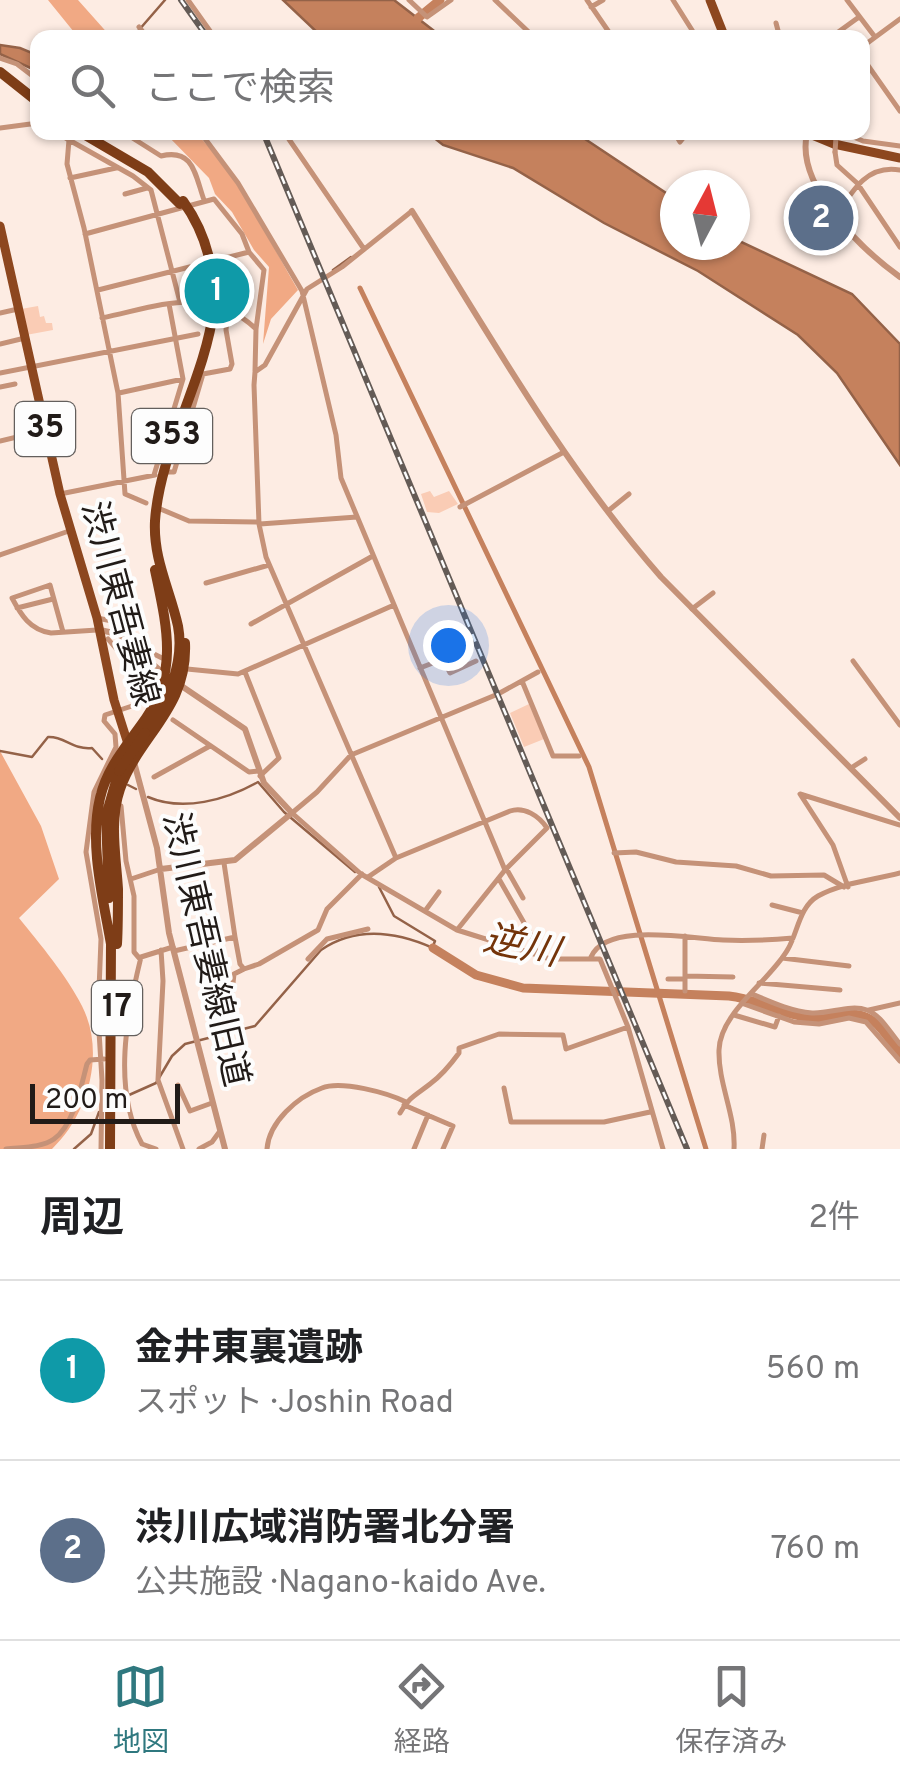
<!DOCTYPE html>
<html lang="ja">
<meta charset="utf-8">
<style>
body{margin:0;font-family:Overpass,"Noto Sans JP",sans-serif;background:#f2f2f2;color:#202124}
.compass{position:absolute;left:660px;top:170px;width:90px;height:90px;border-radius:50%;background:#fff;box-shadow:0 2px 8px #0004;rotate:7deg}
.scale{position:absolute;left:30px;bottom:25px;width:150px;box-sizing:border-box;padding-left:10px;border:5px solid #211b18;border-top:0;font-size:28px;line-height:35px;white-space:nowrap;color:#211b18;-webkit-text-stroke:8px #fdfdfd;paint-order:stroke}
.you{position:absolute;left:448px;top:645px;width:35px;height:35px;margin:-25px;border:8px solid #fff;border-radius:50%;background:#1a73e8;box-shadow:0 0 0 15px #1a73e833}
.badge{display:grid;place-items:center;width:65px;height:65px;border-radius:50%;background:#2f787f;color:#fff;font-size:32px;font-weight:700}
.pin{position:absolute;translate:-50% -50%;border:5px solid #fff;box-shadow:0 2px 10px #0006}
.list{margin:0;padding:0;list-style:none}
h2{display:flex;justify-content:space-between;align-items:center;height:130px;margin:0;padding:0 40px;font-size:42px}
h2 small{font-size:32px;font-weight:400;color:#757577}
.list li{display:grid;grid-template-columns:65px 1fr auto;gap:30px;align-items:center;box-sizing:border-box;height:180px;padding:0 40px;border-top:2px solid #e0e0e0}
.list b{display:block;font-size:38px;white-space:nowrap}
.list p{margin:0;font-size:32px;white-space:nowrap;color:#757577}
.list em{font-size:32px;font-style:normal;color:#757577}
.icon{flex:none;width:55px;height:55px;fill:none;stroke:currentColor;stroke-width:2;stroke-linecap:round;stroke-linejoin:round}
.map{position:relative;flex:none;width:900px;height:1149px;overflow:hidden}
.search{position:absolute;background:#fff;box-shadow:0 2px 8px #0004;left:30px;right:30px;top:30px;height:110px;display:flex;align-items:center;gap:25px;box-sizing:border-box;padding:0 35px;border-radius:20px;color:#757577;font-size:38px}
.sheet{height:490px;background:#fff}
nav{display:flex;justify-content:space-around;align-items:center;box-sizing:border-box;height:140px;border-top:2px solid #e0e0e0;background:#fff;font-size:28px;color:#757577}
nav a{display:grid;justify-items:center;gap:5px}
nav .on{color:#2f787f}
.map>svg:first-child{display:block}
</style>
<div class="map">
<svg width="900" height="1149" viewBox="0 0 900 1149">
<rect width="100%" height="100%" fill="#fdece3"/>
<!-- green -->
<path fill="#faccb5" d="M38,306L40,317L44,316L46,323H52L53,330L26,335L21,309Z
M430,491L434,497L449,491L458,504L439,513L427,512L421,494Z
M529,704L544,739L524,747L510,713Z"/>
<!-- forest -->
<path fill="#f1a984" d="M48,0H78L111,37H78Z
M165,133H196C239,177 267,237 298,290L271,319L263,344L269,267L254,250L232,212L215,194L209,178Z
M0,751L41,826L59,879L19,918C40,944 67,976 82,1006C106,1053 88,1115 52,1149H0Z"/>
<!-- water -->
<path fill="#c5815d" stroke="#946248" stroke-width="2.5" d="M283,0H394L442,37H322Z
M0,45L20,48L37,55V71L0,54Z
M428,133H576L675,199V245H735V239L852,294L900,344V465L837,373L798,335L698,271L604,223L513,168L443,145Z"/>
<g fill="none" stroke-linecap="round" stroke-linejoin="round">
<!-- stream -->
<path stroke="#946248" stroke-width="2.5" d="M132,38L165,0
M333,270L351,257
M0,751L32,757L48,737C65,736 72,750 92,748L102,759
M128,785L136,789
M148,797C183,812 226,800 258,782L284,812L355,872
M379,887L394,916L435,941L433,946
M120,1099L156,1083L172,1056L185,1044L255,1026L321,950C356,926 397,932 433,948
M74,1149L91,1134L99,1112"/>
<!-- canal -->
<path stroke="#c5815d" stroke-width="5" d="M360,288L589,767L706,1149"/>
<!-- river -->
<path stroke="#c5815d" stroke-width="9" d="M408,38L418,18L440,0
M433,948L476,975L523,988L729,996C758,999 784,1016 813,1018C831,1019 851,1009 868,1018C881,1024 890,1042 900,1053"/>
<!-- minor-tunnel -->
<path stroke="#d1c2ba" stroke-width="5" stroke-dasharray="5 2.5" stroke-linecap="butt" d="M111,986H125"/>
<!-- minor -->
<path stroke="#c59278" stroke-width="5" d="M188,0L215,38
M409,0L427,17L451,0
M495,0L535,38
M587,0L613,38
M673,0L697,38
M847,0L875,37
M591,7L603,0
M776,23L780,38
M139,27L148,38
M830,38L859,17
M862,47L900,19
M862,57L900,111
M0,58L17,64L38,80
M0,128L38,123
M56,132L69,140L67,164L84,228L118,393L125,494L146,503
M123,132L161,156C194,148 195,175 204,200
M200,132L238,183L302,291L336,435L341,478L505,870
M284,132L364,249
M674,132L680,142L688,132
M842,132L863,141L900,146
M69,140L133,176L151,190L180,302
M835,152L837,165L857,183L900,247
M70,178L116,168
M125,194L147,188
M837,215C852,191 867,164 900,170
M85,234L214,199L242,234L249,252L264,270L256,329
M98,290L249,252
M169,304L183,379
M0,313L18,309
M102,318C160,306 208,284 256,329L255,371
M0,344L25,338
M0,373L198,334
M0,387L15,384
M119,393L183,379L154,475
M0,441L46,430
M168,472H174L203,374L230,369L232,364L226,330L228,310
M60,494L155,475
M460,507L564,452
M158,508L189,521L257,522
M608,511L629,494
M260,524L357,517
M0,555L69,531
M206,583L269,565
M17,608L53,599
M692,609L713,593
M97,618L117,622L136,645L164,659
M251,624L371,557
M63,632L50,585L12,598C21,615 30,630 51,633L97,630
M108,639L153,692
M853,661L900,725
M420,668L443,659L450,673L476,661
M187,669L238,674L394,605
M245,672L279,758L260,776
M538,672L498,694L351,755L317,792L292,813L361,874L457,930L550,959H600L628,1027L663,1149
M522,681L553,756H579
M173,720L249,772L258,771
M851,768L865,759
M154,777L210,746
M121,806L126,861L134,896V952L140,959
M614,853L636,852L676,862L736,866L771,876L824,875L844,887
M396,858L266,557L259,524L254,385L255,372L265,365L307,289L342,267L412,211
M506,868L523,898
M368,877L396,858L510,811C524,806 539,816 547,828L505,870L457,930
M131,879L161,869
M499,879L531,935L537,954
M848,887L833,845L800,794L900,825
M772,905L803,913
M425,911L439,892
M685,936V991
M235,937L240,964L244,969L259,964L318,930L327,909L362,874
M161,950L163,981L158,1080L183,1149
M174,951L235,937L224,863
M591,957C606,921 692,939 723,940C746,941 770,940 793,938
M782,958L849,966
M308,959L327,939L368,929
M685,976L733,977
M668,979H685
M759,983L840,990
M752,994C771,1002 790,1011 812,1013C830,1014 850,1004 867,1010C881,1015 890,1033 900,1044
M231,1001L234,974L244,969
M744,1004L794,1022L819,1024L849,1018L866,1022L900,1061
M869,1010L900,1003
M734,1015L775,1027L779,1016
M178,1085L190,1111L212,1103
M504,1088L511,1122H604L650,1112
M404,1105L453,1126L443,1149
M400,1113C409,1097 416,1095 430,1084C441,1076 451,1064 459,1053V1048L499,1034L563,1035L566,1049L628,1027
M6,1149C21,1147 41,1148 54,1139C74,1125 81,1086 87,1064L90,1060L104,1059
M101,1149L102,1080L98,1015L101,939L86,852L94,792L116,747L115,734L104,721L105,715L150,700L156,685L153,677L157,668
M156,1149L142,1144C112,1089 127,1014 141,957L173,947
M199,1149L212,1142L220,1131
M267,1149C269,1122 297,1097 322,1088C341,1080 388,1093 406,1102
M414,1149L428,1115
M734,1149C736,1115 718,1084 719,1050C720,1012 771,980 788,949C798,932 799,907 818,896C841,883 874,880 900,873
M762,1149L764,1135"/>
<!-- tertiary -->
<path stroke="#c59278" stroke-width="6" d="M807,134C795,185 861,249 900,277
M412,211C490,336 563,465 661,577L900,818
M100,630L118,634L163,673
M134,762L157,848L169,933L225,1149
M161,869L235,860L292,813L264,783L245,729L183,687"/>
<!-- primary -->
<path stroke="#8d471f" stroke-width="9" d="M710,0L725,38
M805,132L834,144L900,158
M0,226L60,494L97,618L114,700L129,747"/>
<!-- trunk -->
<path stroke="#7e3d17" stroke-width="10" d="M0,72L38,102
M80,132L148,172L180,204
M145,733C167,703 185,664 178,626C170,590 153,559 155,521C160,448 205,381 214,307
M109,898L106,816L119,771
M111,944C103,898 89,844 100,798C107,767 128,744 146,718C179,670 166,623 155,570
M117,944C118,926 118,907 118,889C116,856 109,821 120,789C139,735 188,709 185,643
M110,1149L111,940"/>
<!-- rail casing -->
<g stroke="#645b56" stroke-width="6">
<path id="rail" d="M181,0L208,38
M263,132L687,1149"/>
</g>
<!-- rail -->
<use href="#rail" stroke="#fdfdfd" stroke-width="2.5" stroke-dasharray="8" stroke-linecap="butt"/>
<!-- minor-bridge -->
<path stroke="#c59278" stroke-width="5" d="M835,152L836,137"/>
<!-- trunk-bridge -->
<path stroke="#7e3d17" stroke-width="10" d="M183,201C206,233 215,268 214,307
M119,771L145,733"/>
</g>
<g text-anchor="middle" dominant-baseline="central" stroke-width="8" stroke-linejoin="round" paint-order="stroke">
<!-- shield labels -->
<g fill="#fdfdfd" stroke="#635f5d" stroke-width="2.5">
<rect x="15" y="402" width="60" height="54" rx="8"/>
<rect x="132" y="409" width="80" height="54" rx="8"/>
<rect x="92" y="981" width="50" height="54" rx="8"/>
</g>
<g font-size="32" font-weight="bold" fill="#211b18">
<text x="45" y="429">35</text>
<text x="172" y="436">353</text>
<text x="117" y="1008">17</text>
</g>
<!-- street labels -->
<g font-size="35" fill="#211b18" stroke="#fdfdfd">
<text transform="translate(118 604) rotate(75)">渋川東吾妻線</text>
<text transform="translate(204 950) rotate(77)">渋川東吾妻線旧道</text>
</g>
<!-- water labels -->
<g font-size="38" font-style="italic" fill="#74340a" stroke="#fdfdfd">
<text transform="translate(521 948) rotate(12)">逆川</text>
</g>
</g>
</svg>
<svg class="compass" viewBox="-18 -18 36 36"><path d="M0-13l5 13h-10z" fill="#e53935"/><path d="M0 13l5-13h-10z" fill="#757577"/></svg>
<div class="scale">200 m</div>
<div class="you"></div>
<div class="pin badge" style="left:217px;top:291px;background:#0f9aa8">1</div>
<div class="pin badge" style="left:821px;top:218px;background:#5c6f8a">2</div>
<div class="search"><svg class="icon" aria-label="search" viewBox="0 0 24 24"><circle cx="10" cy="10" r="6"/><path d="M15 15l6 6"/></svg>ここで検索</div>
</div>
<section class="sheet">
<h2>周辺<small>2件</small></h2>
<ul class="list">
<li><span class="badge" style="background:#0f9aa8">1</span><div><b>金井東裏遺跡</b><p>スポット · Joshin Road</p></div><em>560 m</em></li>
<li><span class="badge" style="background:#5c6f8a">2</span><div><b>渋川広域消防署北分署</b><p>公共施設 · Nagano-kaido Ave.</p></div><em>760 m</em></li>
</ul>
</section>
<nav>
<a class="on"><svg class="icon" aria-label="map" viewBox="0 0 24 24"><path d="M3 6l6-2 6 2 6-2v14l-6 2-6-2-6 2zM9 4v14M15 6v14"/></svg>地図</a>
<a><svg class="icon" aria-label="directions" viewBox="0 0 24 24"><path d="M12 3l9 9-9 9-9-9zM9 14v-3h6M13 9l2 2-2 2"/></svg>経路</a>
<a><svg class="icon" aria-label="saved" viewBox="0 0 24 24"><path d="M7 4h10v16l-5-4-5 4z"/></svg>保存済み</a>
</nav>
